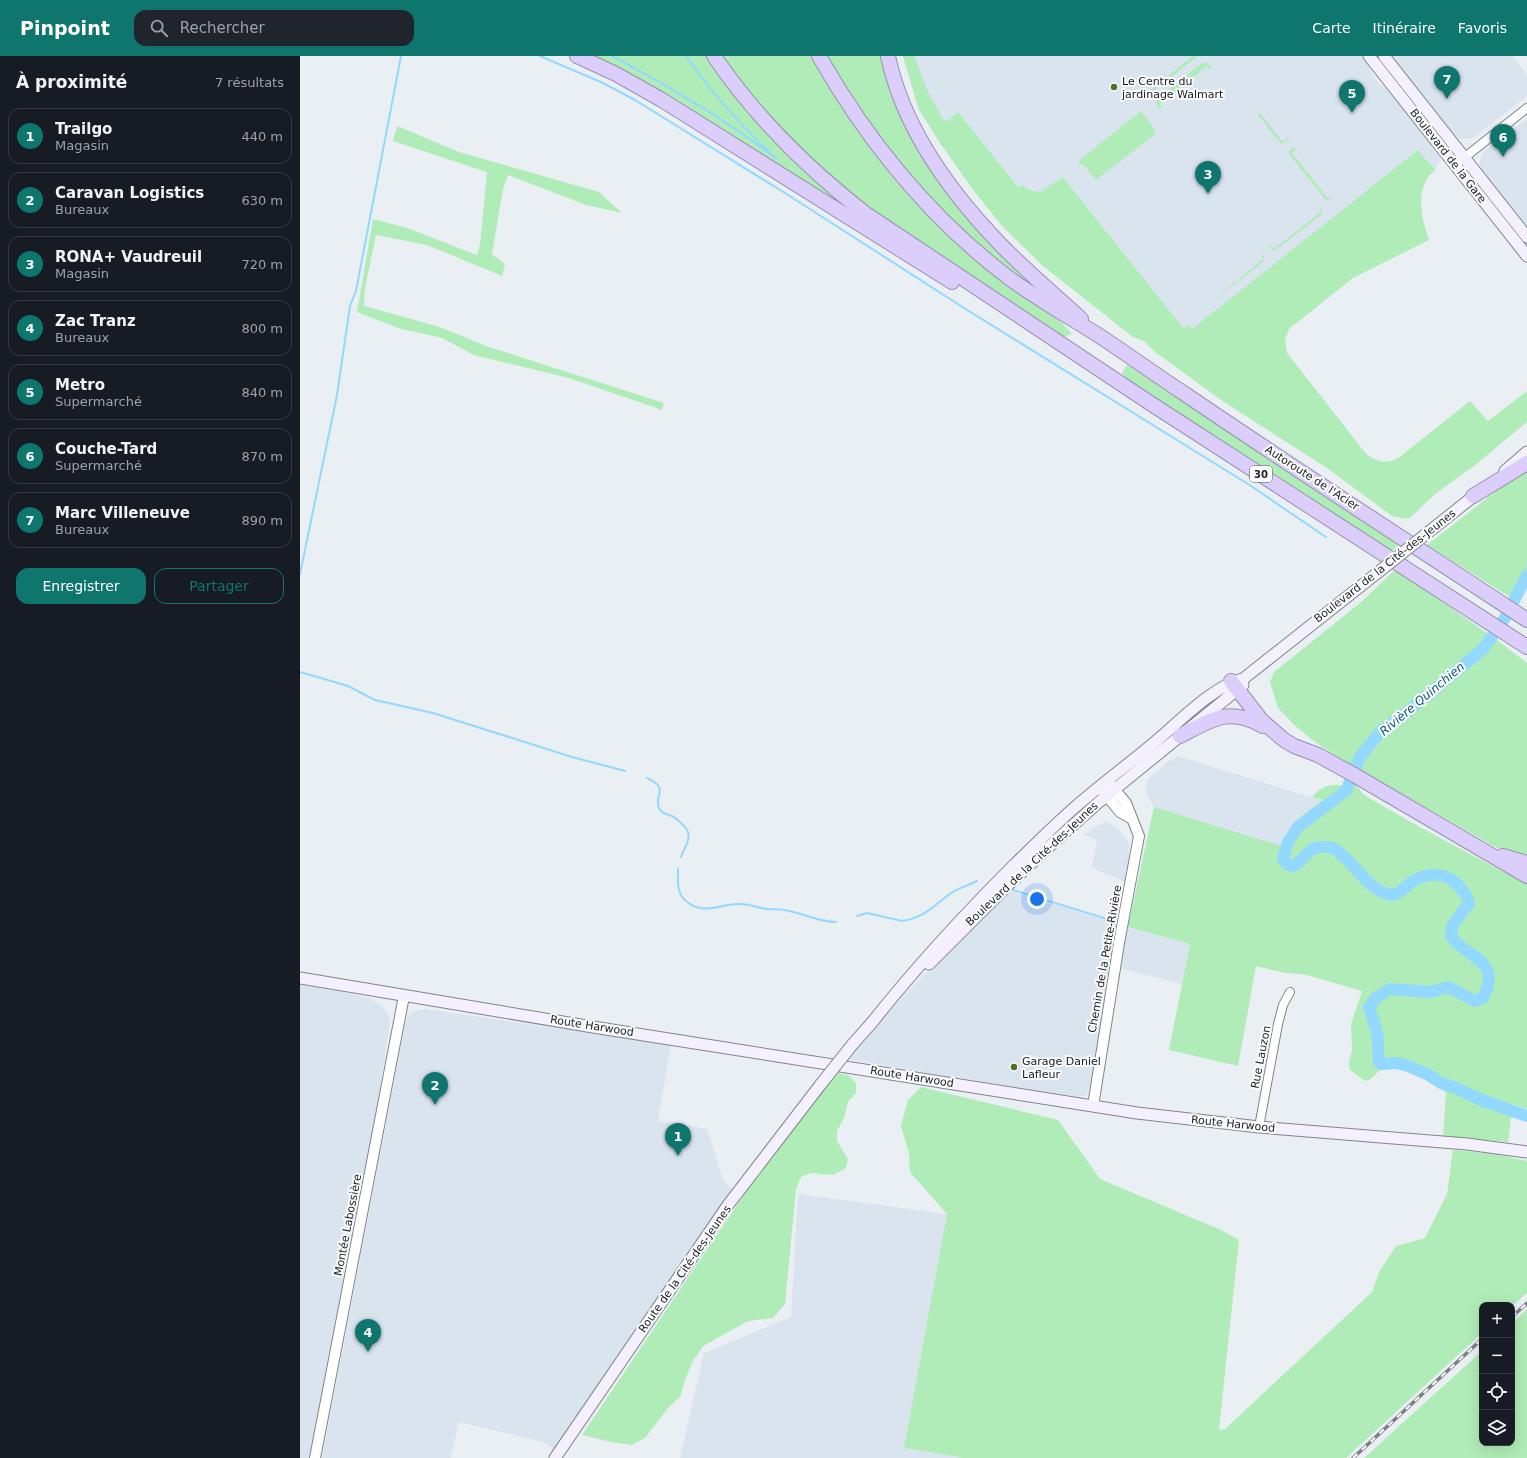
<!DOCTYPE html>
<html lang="fr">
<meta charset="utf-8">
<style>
body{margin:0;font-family:"DejaVu Sans",sans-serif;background:#20242c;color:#f1f3f6}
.controls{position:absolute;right:12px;bottom:12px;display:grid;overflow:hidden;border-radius:8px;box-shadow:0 4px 16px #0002}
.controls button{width:36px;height:36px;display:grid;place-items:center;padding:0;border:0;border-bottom:1px solid #363941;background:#171b24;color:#f1f3f6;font:20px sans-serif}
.you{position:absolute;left:737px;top:843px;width:14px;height:14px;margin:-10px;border:3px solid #fff;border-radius:50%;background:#1a73e8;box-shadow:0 0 0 6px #1a73e833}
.badge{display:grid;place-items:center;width:26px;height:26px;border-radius:50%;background:#0f766e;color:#fff;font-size:13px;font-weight:700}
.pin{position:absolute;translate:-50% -33px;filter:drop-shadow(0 1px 2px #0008)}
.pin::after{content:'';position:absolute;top:21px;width:14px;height:12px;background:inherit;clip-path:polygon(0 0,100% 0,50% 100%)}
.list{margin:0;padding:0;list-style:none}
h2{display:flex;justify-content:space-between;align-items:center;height:52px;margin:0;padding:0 16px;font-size:17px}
h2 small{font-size:13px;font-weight:400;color:#9ea1a6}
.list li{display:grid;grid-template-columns:26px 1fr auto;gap:12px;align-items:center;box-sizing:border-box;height:56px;margin:0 8px 8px;padding:0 8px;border:1px solid #363941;border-radius:12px}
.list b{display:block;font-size:15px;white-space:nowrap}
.list p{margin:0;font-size:13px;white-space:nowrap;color:#9ea1a6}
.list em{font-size:13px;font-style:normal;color:#9ea1a6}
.actions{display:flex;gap:8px;padding:12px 16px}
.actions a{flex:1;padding:9px 0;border:1px solid #0f766e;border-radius:12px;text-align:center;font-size:14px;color:#0f766e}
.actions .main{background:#0f766e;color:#fff}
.icon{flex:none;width:22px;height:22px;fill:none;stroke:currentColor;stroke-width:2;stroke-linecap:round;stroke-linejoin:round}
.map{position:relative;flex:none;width:1227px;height:1402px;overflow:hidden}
header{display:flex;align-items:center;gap:24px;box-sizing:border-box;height:56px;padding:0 20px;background:#0f766e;color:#fff}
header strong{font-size:19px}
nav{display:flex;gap:22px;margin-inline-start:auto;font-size:14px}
.search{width:280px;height:36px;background:#20242c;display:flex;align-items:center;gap:10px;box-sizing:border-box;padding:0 14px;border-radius:12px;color:#9ea1a6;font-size:15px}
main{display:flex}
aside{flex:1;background:#171b24}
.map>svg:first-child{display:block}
</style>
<header>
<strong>Pinpoint</strong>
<div class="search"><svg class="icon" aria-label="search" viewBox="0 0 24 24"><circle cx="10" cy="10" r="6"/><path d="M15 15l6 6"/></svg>Rechercher</div>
<nav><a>Carte</a><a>Itinéraire</a><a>Favoris</a></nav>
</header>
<main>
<aside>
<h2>À proximité<small>7 résultats</small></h2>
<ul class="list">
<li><span class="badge">1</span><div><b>Trailgo</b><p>Magasin</p></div><em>440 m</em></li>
<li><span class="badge">2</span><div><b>Caravan Logistics</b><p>Bureaux</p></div><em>630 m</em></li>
<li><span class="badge">3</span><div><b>RONA+ Vaudreuil</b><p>Magasin</p></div><em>720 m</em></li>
<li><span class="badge">4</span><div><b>Zac Tranz</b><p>Bureaux</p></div><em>800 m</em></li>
<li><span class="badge">5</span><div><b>Metro</b><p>Supermarché</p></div><em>840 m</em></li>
<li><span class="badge">6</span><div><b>Couche-Tard</b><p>Supermarché</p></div><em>870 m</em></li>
<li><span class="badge">7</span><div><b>Marc Villeneuve</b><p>Bureaux</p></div><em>890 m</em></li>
</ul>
<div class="actions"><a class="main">Enregistrer</a><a>Partager</a></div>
</aside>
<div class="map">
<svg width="1227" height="1402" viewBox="0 0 1227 1402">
<rect width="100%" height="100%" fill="#eaeff4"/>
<!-- built -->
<path fill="#d9e4ef" d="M608,0H1064L1068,5L1070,15L1080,29L1090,33L1140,98V104L1135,114L1123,99L888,279L773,133L741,159L658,56L638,73Z
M1092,0H1212L1227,19V40L1173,82L1160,83L1151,76Z
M1227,63V172L1183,116L1179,108L1183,96Z
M878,700L994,736L1022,744L995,766L982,790L854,751L846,738V728L848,723L869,705Z
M806,765L817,772L826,782L829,788L828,827L792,812L797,784L783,779Z
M707,834L819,868L792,1025L786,1040H775L727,1033L547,1003L614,929Z
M828,871L890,888L882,928L820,912Z
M0,928L53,938L70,943L82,950L87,957L90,965L74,1075L10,1402H0Z
M125,953L371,989L358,1065L407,1073L423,1124L432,1133L252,1397V1392L244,1386L159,1366L151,1402H22L106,964L109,959L116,955Z
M498,1138L647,1158L605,1392L664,1402H380L404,1297L491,1261Z"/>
<!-- green -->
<path fill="#b0ecb7" d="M289,0H407C445,60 494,110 551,154Z
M421,0H510C549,68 599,137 658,189C691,217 727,241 762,267L772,278L764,281L755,276L598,173L535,127L475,69Z
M526,0H582L603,61L748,242L715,218L664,177L630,143L571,73Z
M603,0H614L628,36L644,65H647L658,56L719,132L722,129L729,134L740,136L763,121L883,272L888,269L892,273L1118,94L1135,114C1114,131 1121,162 1129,184L1053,222L989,273L985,284L987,297L1067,399C1079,406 1084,408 1097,403L1170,345L1188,365L1227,335V366L1174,410L1135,438L1111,461L1106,463L1092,460L1027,412L924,346L855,296L844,285L833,281L743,210L702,170L673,134L640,87L618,52Z
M893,0H898L851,37L843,35L844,32L848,36Z
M902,7H908L912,12L910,14L907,10L860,48L862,51L860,53L856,47L858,42Z
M841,55L856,75L854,79L796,124L783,108L778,110L781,103Z
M960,57L983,86L988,82L989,84L981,88L958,59Z
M97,70L159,96L299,136L322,157L286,149L208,119L203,133L192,198L205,208L202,220L127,189L76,179L65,232L64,250L140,271L186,290L364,347L362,354L269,322L174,299L142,282L98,272L57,256L73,163L107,172L177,199L180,188L187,116L93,85Z
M994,91L996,93L992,97L1028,142L1033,139L1029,144L1025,143L989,98V95Z
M1021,150L1023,154L1021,159L977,193L972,194L969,191L971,189L974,193L1022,155L1019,152Z
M962,198L964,202L963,206L900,255L963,203L960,199Z
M827,309L844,319L1101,487L1090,496L829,325L822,317Z
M1227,411V526L1221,521L1213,543L1127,489Z
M1096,513L1188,578L1182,588L1164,604L1166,614L1197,584L1227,607V801L1195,791L1059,713L1063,700L1079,687L1071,684L1053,710L1016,687L992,667L978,652L970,626L974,616L1060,547Z
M1054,727L1064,739L1116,769L1215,822L1227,825V1053L1213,1048L1208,1086L1143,1080L1146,1037L1126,1021L1087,1010C1077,1013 1075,1023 1065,1025L1050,1014L1049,1007L1052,993L1051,968L1062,935L1003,918L985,917L956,910L938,1010L869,994L890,888L828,871L854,751L982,790L995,765L1022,744L1012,741C1021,731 1028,728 1041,729L1048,737Z
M536,1017L548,1019L556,1027V1037L548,1046L544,1062L537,1075V1085L548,1103L546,1112L533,1119L511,1117L501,1121L496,1133L485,1248L473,1262L448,1265L403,1290L393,1305L386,1321L380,1341L368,1352L345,1382L332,1389L311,1386L282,1379L450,1130Z
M621,1031L758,1064L800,1123L921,1174L939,1184L919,1374L925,1373L1072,1236L1079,1216L1096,1190L1125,1182L1147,1138L1153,1094L1195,1098L1227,1105V1237L1212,1250L1182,1249V1277L1046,1402H664L604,1392L647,1158L610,1116L609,1098L601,1070L608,1044Z
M1227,1253V1402H1064L1182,1295V1387H1212V1267Z"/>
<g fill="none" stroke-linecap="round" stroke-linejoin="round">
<!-- stream -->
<path stroke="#92d8ff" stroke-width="2" d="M240,0L303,27L335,44L485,137L664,252L948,428L1026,481
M312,0C369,30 426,64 477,103C443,72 412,38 386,0
M0,518L37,339L50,250L56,235L101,0
M0,616L48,630L75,644L133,657L272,701L325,715
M347,722C371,733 353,739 359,752C362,758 367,758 372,760C376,762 379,765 382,768C395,780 386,787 381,801
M378,813C378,825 376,838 387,846C405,860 422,847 440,848C450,848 458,852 467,853C474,853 481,853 489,855C504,858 520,866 536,866
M713,834L817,866
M557,860L567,857L602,865C626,861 633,850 651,837C659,832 669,829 677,825"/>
<!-- river -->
<path stroke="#92d8ff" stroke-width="12" d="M1227,519L1205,562L1183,593L1106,657L1081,675L1060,701L1046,735L998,771L988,786L983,803L988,809L994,810C1010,799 1008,787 1033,792C1054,804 1065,832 1088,838C1099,841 1101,834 1108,829C1123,816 1144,815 1158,829C1162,834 1168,840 1169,847L1152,870L1151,880C1167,904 1203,902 1183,942L1175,945L1148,931L1131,936L1090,933L1077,941L1069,951L1077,976L1079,1006L1081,1008L1098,1007L1108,1010L1129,1019L1141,1027L1156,1032L1179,1043L1227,1060"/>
<!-- minor casing -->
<g stroke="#80858a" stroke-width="10">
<path id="minor" d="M1155,109L1227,52
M959,1071L978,968L983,949L990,936"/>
</g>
<!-- tertiary casing -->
<g stroke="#80858a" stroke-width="12">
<path id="tertiary" d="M802,734L820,756L831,762
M793,1050L819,887L839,780L826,747L809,727
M15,1402L104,940"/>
</g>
<!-- secondary casing -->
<g stroke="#80858a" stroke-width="13">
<path id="secondary" d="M1069,0L1227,200
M1084,0L1227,181
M1205,415L1227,396
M1126,478L1179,436
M629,908L707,830L754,786L799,746L943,629
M0,922L293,971L837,1057L959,1071L1167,1088L1227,1096
M570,969C615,912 663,860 714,809C738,786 761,762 787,741C809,722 833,705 855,686C878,667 914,629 943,623L1076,518
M552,989L575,963
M255,1402L428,1149L521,1028"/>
</g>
<!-- motorway casing -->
<g stroke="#9890ad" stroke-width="16">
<path id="motorway" d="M277,0L316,18L362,44L652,226
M414,0C456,62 507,112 566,158L850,347L1227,591
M519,0C568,86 630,162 709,222C737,243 768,260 798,279C827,298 856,319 885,338C998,415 1113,489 1227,564
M588,0C603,72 650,136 700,188C726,215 754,238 781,263
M1173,440L1227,407
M931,625L962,665L984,684L994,690L1018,699L1056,720L1227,820
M880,680C911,664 929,650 963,670
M1203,800L1227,807"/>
</g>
<!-- minor -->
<use href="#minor" stroke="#fff" stroke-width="8"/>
<!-- tertiary -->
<use href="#tertiary" stroke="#fff" stroke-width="10"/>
<!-- secondary -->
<use href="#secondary" stroke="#f4f0fe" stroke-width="11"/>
<!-- motorway -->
<use href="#motorway" stroke="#dccefa" stroke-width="14"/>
<!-- rail casing -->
<g stroke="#7c7f83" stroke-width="3.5">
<path id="rail" d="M1212,1261L1227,1247
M1053,1402L1182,1283"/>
</g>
<!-- rail -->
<use href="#rail" stroke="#fafcfe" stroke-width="2" stroke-dasharray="6" stroke-linecap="butt"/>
<!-- secondary-bridge casing -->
<g stroke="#80858a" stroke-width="13" stroke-linecap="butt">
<path id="secondary-bridge" d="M1076,518L1126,478
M521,1028L552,989"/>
</g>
<!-- secondary-bridge -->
<use href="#secondary-bridge" stroke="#f4f0fe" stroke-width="11"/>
</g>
<!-- markers -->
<g fill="#547024" stroke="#fafcfe" stroke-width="1.5">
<circle cx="814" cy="31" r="4"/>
<circle cx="714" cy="1011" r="4"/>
</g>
<g text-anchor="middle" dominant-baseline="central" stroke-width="4" stroke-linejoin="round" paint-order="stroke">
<!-- shield labels -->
<rect fill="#fafcfe" stroke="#5d5f61" stroke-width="1" x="950" y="410" width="22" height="16" rx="3"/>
<g font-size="10" font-weight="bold" fill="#1a1c1e">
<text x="961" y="418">30</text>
</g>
<!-- poi labels -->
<g font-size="11" fill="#1a1c1e" stroke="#fafcfe" text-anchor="start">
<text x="822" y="25">Le Centre du<tspan x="822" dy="13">jardinage Walmart</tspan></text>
<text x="722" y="1005">Garage Daniel<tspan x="722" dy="13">Lafleur</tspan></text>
</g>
<!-- street labels -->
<g font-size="11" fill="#1a1c1e" stroke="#fafcfe">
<text transform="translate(1148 100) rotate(52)">Boulevard de la Gare</text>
<text transform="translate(1012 422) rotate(33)">Autoroute de l'Acier</text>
<text transform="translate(1085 510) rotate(-38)">Boulevard de la Cité-des-Jeunes</text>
<text transform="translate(732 808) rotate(-43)">Boulevard de la Cité-des-Jeunes</text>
<text transform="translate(805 903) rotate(-80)">Chemin de la Petite-Rivière</text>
<text transform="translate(292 970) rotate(9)">Route Harwood</text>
<text transform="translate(961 1001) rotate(-79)">Rue Lauzon</text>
<text transform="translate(612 1021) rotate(9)">Route Harwood</text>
<text transform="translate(933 1068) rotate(6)">Route Harwood</text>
<text transform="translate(48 1169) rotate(-79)">Montée Labossière</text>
<text transform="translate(385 1213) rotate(-55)">Route de la Cité-des-Jeunes</text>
</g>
<!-- water labels -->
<g font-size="12" font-style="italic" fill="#0d5676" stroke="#fafcfe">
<text transform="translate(1122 643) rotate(-40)">Rivière Quinchien</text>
</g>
</g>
</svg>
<div class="controls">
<button>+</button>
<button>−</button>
<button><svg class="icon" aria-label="locate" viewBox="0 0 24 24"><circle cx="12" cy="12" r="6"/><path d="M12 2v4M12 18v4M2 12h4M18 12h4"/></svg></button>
<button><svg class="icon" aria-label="layers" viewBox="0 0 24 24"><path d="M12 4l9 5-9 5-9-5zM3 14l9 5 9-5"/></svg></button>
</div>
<div class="you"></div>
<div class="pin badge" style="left:378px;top:1100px">1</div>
<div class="pin badge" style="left:135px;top:1049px">2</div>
<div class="pin badge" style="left:908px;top:138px">3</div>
<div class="pin badge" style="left:68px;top:1296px">4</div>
<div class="pin badge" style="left:1052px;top:57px">5</div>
<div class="pin badge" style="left:1203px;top:101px">6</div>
<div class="pin badge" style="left:1147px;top:43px">7</div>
</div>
</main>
